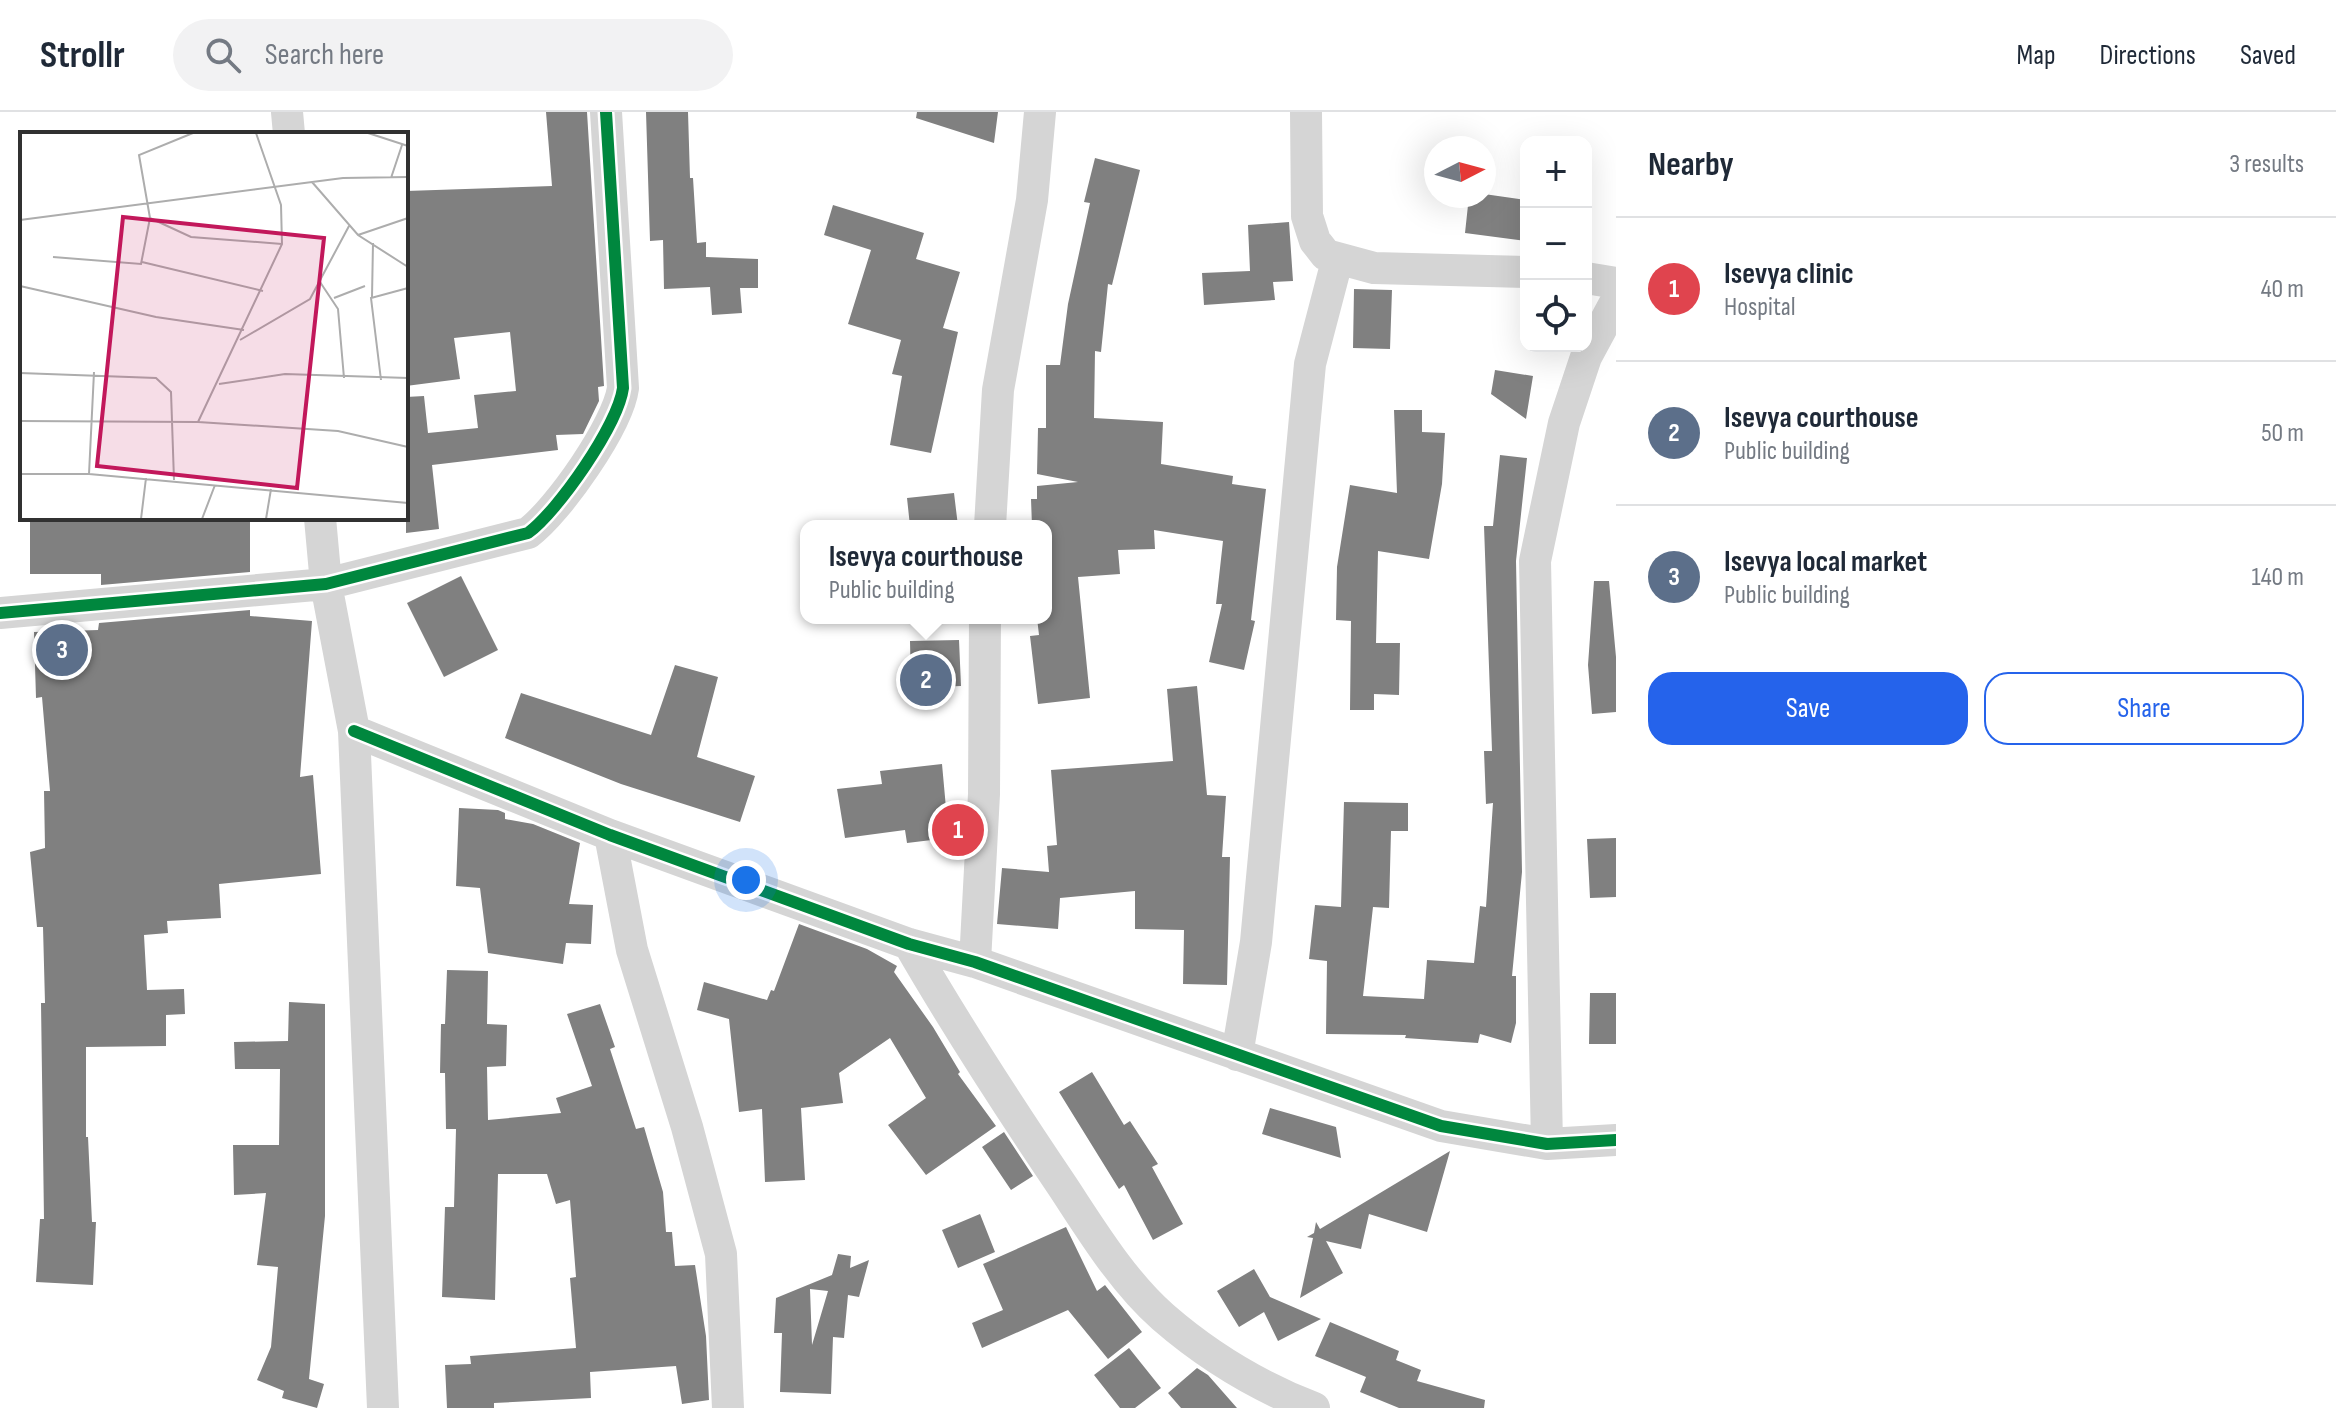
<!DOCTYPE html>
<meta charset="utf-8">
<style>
body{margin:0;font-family:"Sofia Sans Condensed",sans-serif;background:#f2f2f3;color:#1f2937}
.controls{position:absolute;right:24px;top:24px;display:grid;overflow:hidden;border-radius:16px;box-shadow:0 8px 32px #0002}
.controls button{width:72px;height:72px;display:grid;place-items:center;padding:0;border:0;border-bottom:2px solid #e0e1e3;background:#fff;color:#1f2937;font:40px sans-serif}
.compass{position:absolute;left:1424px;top:24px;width:72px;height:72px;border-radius:50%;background:#fff;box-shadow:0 8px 32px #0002;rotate:84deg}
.you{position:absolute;left:746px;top:768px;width:28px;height:28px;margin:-20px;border:6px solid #fff;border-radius:50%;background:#1a73e8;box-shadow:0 0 0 12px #1a73e833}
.badge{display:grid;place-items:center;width:52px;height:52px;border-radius:50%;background:#2563eb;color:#fff;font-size:26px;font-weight:700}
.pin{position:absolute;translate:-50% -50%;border:4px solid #fff;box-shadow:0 2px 8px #0006}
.popup{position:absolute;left:800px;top:408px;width:252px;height:104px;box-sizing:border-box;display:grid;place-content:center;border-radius:16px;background:#fff;filter:drop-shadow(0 2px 6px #0005);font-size:26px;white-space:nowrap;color:#747a83}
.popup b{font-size:30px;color:#1f2937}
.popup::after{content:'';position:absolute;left:50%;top:100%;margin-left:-16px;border:16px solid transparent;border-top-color:#fff}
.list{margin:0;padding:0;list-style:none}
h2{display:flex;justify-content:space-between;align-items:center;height:104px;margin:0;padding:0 32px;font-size:34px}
h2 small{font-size:26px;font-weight:400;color:#747a83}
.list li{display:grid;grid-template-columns:52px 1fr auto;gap:24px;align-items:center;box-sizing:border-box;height:144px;padding:0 32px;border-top:2px solid #e0e1e3}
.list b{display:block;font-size:30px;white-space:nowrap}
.list p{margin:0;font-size:26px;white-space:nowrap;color:#747a83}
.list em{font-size:26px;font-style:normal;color:#747a83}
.actions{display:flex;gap:16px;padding:24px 32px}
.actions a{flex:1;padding:18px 0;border:2px solid #2563eb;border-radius:24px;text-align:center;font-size:28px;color:#2563eb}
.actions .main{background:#2563eb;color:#fff}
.icon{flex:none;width:44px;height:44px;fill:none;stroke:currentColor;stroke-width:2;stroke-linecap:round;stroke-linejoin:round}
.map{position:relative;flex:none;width:1616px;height:1296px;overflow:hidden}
header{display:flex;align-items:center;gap:48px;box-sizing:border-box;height:112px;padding:0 40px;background:#fff;border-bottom:2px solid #e0e1e3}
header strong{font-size:38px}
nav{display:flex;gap:44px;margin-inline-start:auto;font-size:28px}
.search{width:560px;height:72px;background:#f2f2f3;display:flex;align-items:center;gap:20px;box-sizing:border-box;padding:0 28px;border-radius:44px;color:#747a83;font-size:30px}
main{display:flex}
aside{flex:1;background:#fff}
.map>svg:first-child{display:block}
</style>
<header>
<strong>Strollr</strong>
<div class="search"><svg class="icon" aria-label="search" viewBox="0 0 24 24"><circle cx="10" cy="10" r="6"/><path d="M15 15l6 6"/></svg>Search here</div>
<nav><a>Map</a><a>Directions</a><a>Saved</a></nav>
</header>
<main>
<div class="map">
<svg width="1616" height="1296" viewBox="0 0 1616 1296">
<rect width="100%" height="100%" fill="#fff"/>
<!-- building -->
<path fill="#808080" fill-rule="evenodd" d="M546,0H587L604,274L598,275L599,289L583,322L556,323L558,338L432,353L439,417L406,421V285L424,284L428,321L478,316L474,283L516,279L510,220L454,226L460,267L406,274V79L552,74Z
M646,0H688L690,66H693L697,131L706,130V145L758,147V176H740L742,201L712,203L710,175L664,177L663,128L650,129Z
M917,0H998L994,31L916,6Z
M1095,46L1140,58L1112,173L1108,172L1101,240L1095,239L1094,306L1163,310L1161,352L1233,364L1232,372L1266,377L1251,508L1255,509L1244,558L1209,550L1222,492H1216L1223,429L1154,418L1155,437L1118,438L1120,462L1078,465L1090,586L1038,592L1030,524L1039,523L1037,506H1046V414H1032L1031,387H1037V374L1078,370L1037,362L1038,316H1046V253H1060L1068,192L1090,91L1084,90Z
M1484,82L1526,88V129L1465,121L1469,84Z
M833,93L924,121L916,147L960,160L943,216L958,220L931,341L890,333L902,264L892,262L901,228L848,212L871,138L824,123Z
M1289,110L1293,169L1273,170L1275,188L1204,193L1202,161L1250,159L1248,113Z
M1354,177L1392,178L1390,237L1353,236Z
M1495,258L1533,264L1526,307L1491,282Z
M1394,298H1422V320L1445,321L1442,372L1429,447L1378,439L1376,531H1400L1399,583L1374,582V598H1350L1351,509L1336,508L1337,455L1350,373L1397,381Z
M1500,343L1527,346L1516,449L1522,760L1512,864H1516V911L1511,931L1480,922L1478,931L1405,926L1406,923L1326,922L1327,849L1309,847L1315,793L1341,795L1344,690L1408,691V719H1391L1389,796L1373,795L1363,884L1424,887L1427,848L1474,851L1480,794L1486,795L1493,691L1486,692L1484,639H1492L1484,414H1493Z
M954,381L958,414H910L907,386Z
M30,406H250V460L101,473V462H30Z
M461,464L498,538L444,565L407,491Z
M1594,469H1609L1616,545V600L1592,602L1588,553Z
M250,498V504L312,509L300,665L313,663L321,762L219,772L221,806L167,809L168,821L144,823L147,878L184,877L185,902L166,903V934L86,935V1025H88L92,1110H96L93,1173L36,1170L40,1107H44L41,891H45L43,815H37L30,740L45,736L44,679H50L42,585L36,586L34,520L98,518L99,511Z
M959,528L961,574L911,576L910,529Z
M675,553L718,565L697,645L755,664L740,710L621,672L505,626L521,581L651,623Z
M1197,574L1207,683L1226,684L1222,745H1230L1227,873L1183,872L1184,818L1135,817V779L1060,786L1058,817L997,812L1002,756L1049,760L1047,734L1057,733L1051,658L1173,649L1167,577Z
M942,652L946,696L936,697L940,727L907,731L905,718L845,726L837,677L882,672L880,659Z
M459,696L498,698L505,701V707L533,712L580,731L569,792L593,793L591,832L566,831L563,852L488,841L480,776L456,774Z
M1616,726V785L1590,786L1587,727Z
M799,812L867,837L897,854L894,860L933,915L960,960L958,962L996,1014L926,1063L888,1013L926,986L890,926L839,961L843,991L801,996L805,1068L765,1070L762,997L739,1000L729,907L697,898L704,870L767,888L771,878L774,879Z
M447,858L488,859L487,912L507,913L506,954L487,955L488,1008L561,1001L556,986L592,974L567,902L600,892L615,935L610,937L636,1017L644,1015L663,1080L666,1120H672L675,1154L695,1153L706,1224L709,1288L682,1292L676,1254L590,1260L591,1286L494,1291V1296H447L445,1253L471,1252L470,1244L576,1236L570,1166L576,1165L570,1088L556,1092L547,1062H498L495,1188L442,1185L445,1095H454L456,1017H446L445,961H440L441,912H445Z
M1590,881H1616V932H1589Z
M289,890L325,892V1104L309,1267L324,1272L317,1296L282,1286L284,1279L257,1268L271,1235L278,1155L257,1153L266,1081L234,1083L233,1033H279L280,957H235L234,930L288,929Z
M1092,960L1124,1013L1130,1009L1158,1052L1152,1055L1183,1112L1153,1128L1124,1073L1119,1077L1059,980Z
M1270,996L1336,1015L1341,1046L1262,1022Z
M1004,1020L1033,1064L1011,1078L982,1035Z
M1450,1039L1427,1120L1369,1102L1361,1137L1326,1129L1343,1161L1300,1186L1313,1126L1307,1125L1314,1121L1316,1110L1320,1117Z
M980,1102L995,1140L958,1156L942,1118Z
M1066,1115L1097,1179L1105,1173L1142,1220L1108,1247L1068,1198L982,1236L972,1211L1003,1198L983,1152Z
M838,1142L851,1144L850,1156L869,1148L859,1185L848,1183L844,1226L833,1225L831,1282L780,1280L782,1221H774L776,1186L832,1163ZM810,1177L828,1179L812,1233Z
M1254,1157L1270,1185L1321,1207L1278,1229L1264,1200L1239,1215L1217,1179Z
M1330,1210L1399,1239L1396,1248L1421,1258L1417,1269L1485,1288L1484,1296H1399L1360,1280L1366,1265L1315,1244Z
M1129,1236L1161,1276L1135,1296H1120L1094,1263Z
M1197,1256L1208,1263L1237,1296H1181L1168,1281Z"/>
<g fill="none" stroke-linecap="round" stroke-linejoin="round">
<!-- street -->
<path stroke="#d5d5d5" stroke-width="32" d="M287,0L289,22
M1306,0L1307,104L1315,129L1326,143L1374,156L1526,160
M1586,166L1616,171
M320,406L326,472L354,619L383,1296
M990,414L998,278L1032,88L1040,0
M0,501L326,472L528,421C558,399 618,313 623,276L606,0
M354,619L610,723L909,832L975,850L1441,1014L1547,1032L1616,1028
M610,723L632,838L687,1015L721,1142L728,1296
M909,832C957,915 1009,995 1063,1075C1092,1119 1123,1170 1163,1205C1209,1245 1257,1274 1314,1296
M975,850L984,682L985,506
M1237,943L1256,830L1310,252L1337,149
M1547,1032L1535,449L1564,311L1586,245L1616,189"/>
<!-- cycleway casing -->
<g stroke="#fff" stroke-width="17">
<path id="cycleway" d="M0,501L326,472L528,421C558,399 618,313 623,276L606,0
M354,619L610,723L909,832L975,850L1441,1014L1547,1032L1616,1028"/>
</g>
<!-- cycleway -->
<use href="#cycleway" stroke="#00873e" stroke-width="12"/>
</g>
<!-- overview -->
<g transform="translate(20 20)">
<rect width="388" height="388" fill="#fff"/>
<path fill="none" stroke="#adadad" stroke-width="2" d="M348,1L388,14M371,46L382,13M292,50L338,103L388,135M130,86L171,105L262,112M0,88L323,46L388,45M338,103L388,86M33,125L121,132L130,86L119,23L173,1M122,130L243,159M300,150L318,177L324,246M0,154L136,185L224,198M352,165L353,111M314,166L345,154M220,208L290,167L329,94M0,241L136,246L151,260L154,348M361,248L351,166L388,156M199,252L265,242L388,246M0,289L178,290L318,299L388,315M178,290L262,112L261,73L236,1M0,342H69L388,371M69,342L74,240M121,387L126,346M182,387L195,353M246,387L251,357"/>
<path fill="#c2185b" fill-opacity="0.15" stroke="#c2185b" stroke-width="4" d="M103,85L304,106L277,356L77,334Z"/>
<rect width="388" height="388" fill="none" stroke="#313131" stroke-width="4"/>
</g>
</svg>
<div class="controls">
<button>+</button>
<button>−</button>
<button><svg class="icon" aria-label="locate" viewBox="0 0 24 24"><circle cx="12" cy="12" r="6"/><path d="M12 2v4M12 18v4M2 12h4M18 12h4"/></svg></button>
</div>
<svg class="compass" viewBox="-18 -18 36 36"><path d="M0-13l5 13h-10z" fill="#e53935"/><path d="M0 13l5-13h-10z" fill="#747a83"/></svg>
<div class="you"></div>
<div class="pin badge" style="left:958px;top:718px;background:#e0444e">1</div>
<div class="pin badge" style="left:926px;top:568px;background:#5c6f8a">2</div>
<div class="popup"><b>Isevya courthouse</b>Public building</div>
<div class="pin badge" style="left:62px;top:538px;background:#5c6f8a">3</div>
</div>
<aside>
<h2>Nearby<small>3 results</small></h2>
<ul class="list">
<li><span class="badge" style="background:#e0444e">1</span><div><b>Isevya clinic</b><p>Hospital</p></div><em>40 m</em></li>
<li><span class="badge" style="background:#5c6f8a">2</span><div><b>Isevya courthouse</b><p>Public building</p></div><em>50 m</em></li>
<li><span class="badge" style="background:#5c6f8a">3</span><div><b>Isevya local market</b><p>Public building</p></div><em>140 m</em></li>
</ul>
<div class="actions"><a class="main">Save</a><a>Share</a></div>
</aside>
</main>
